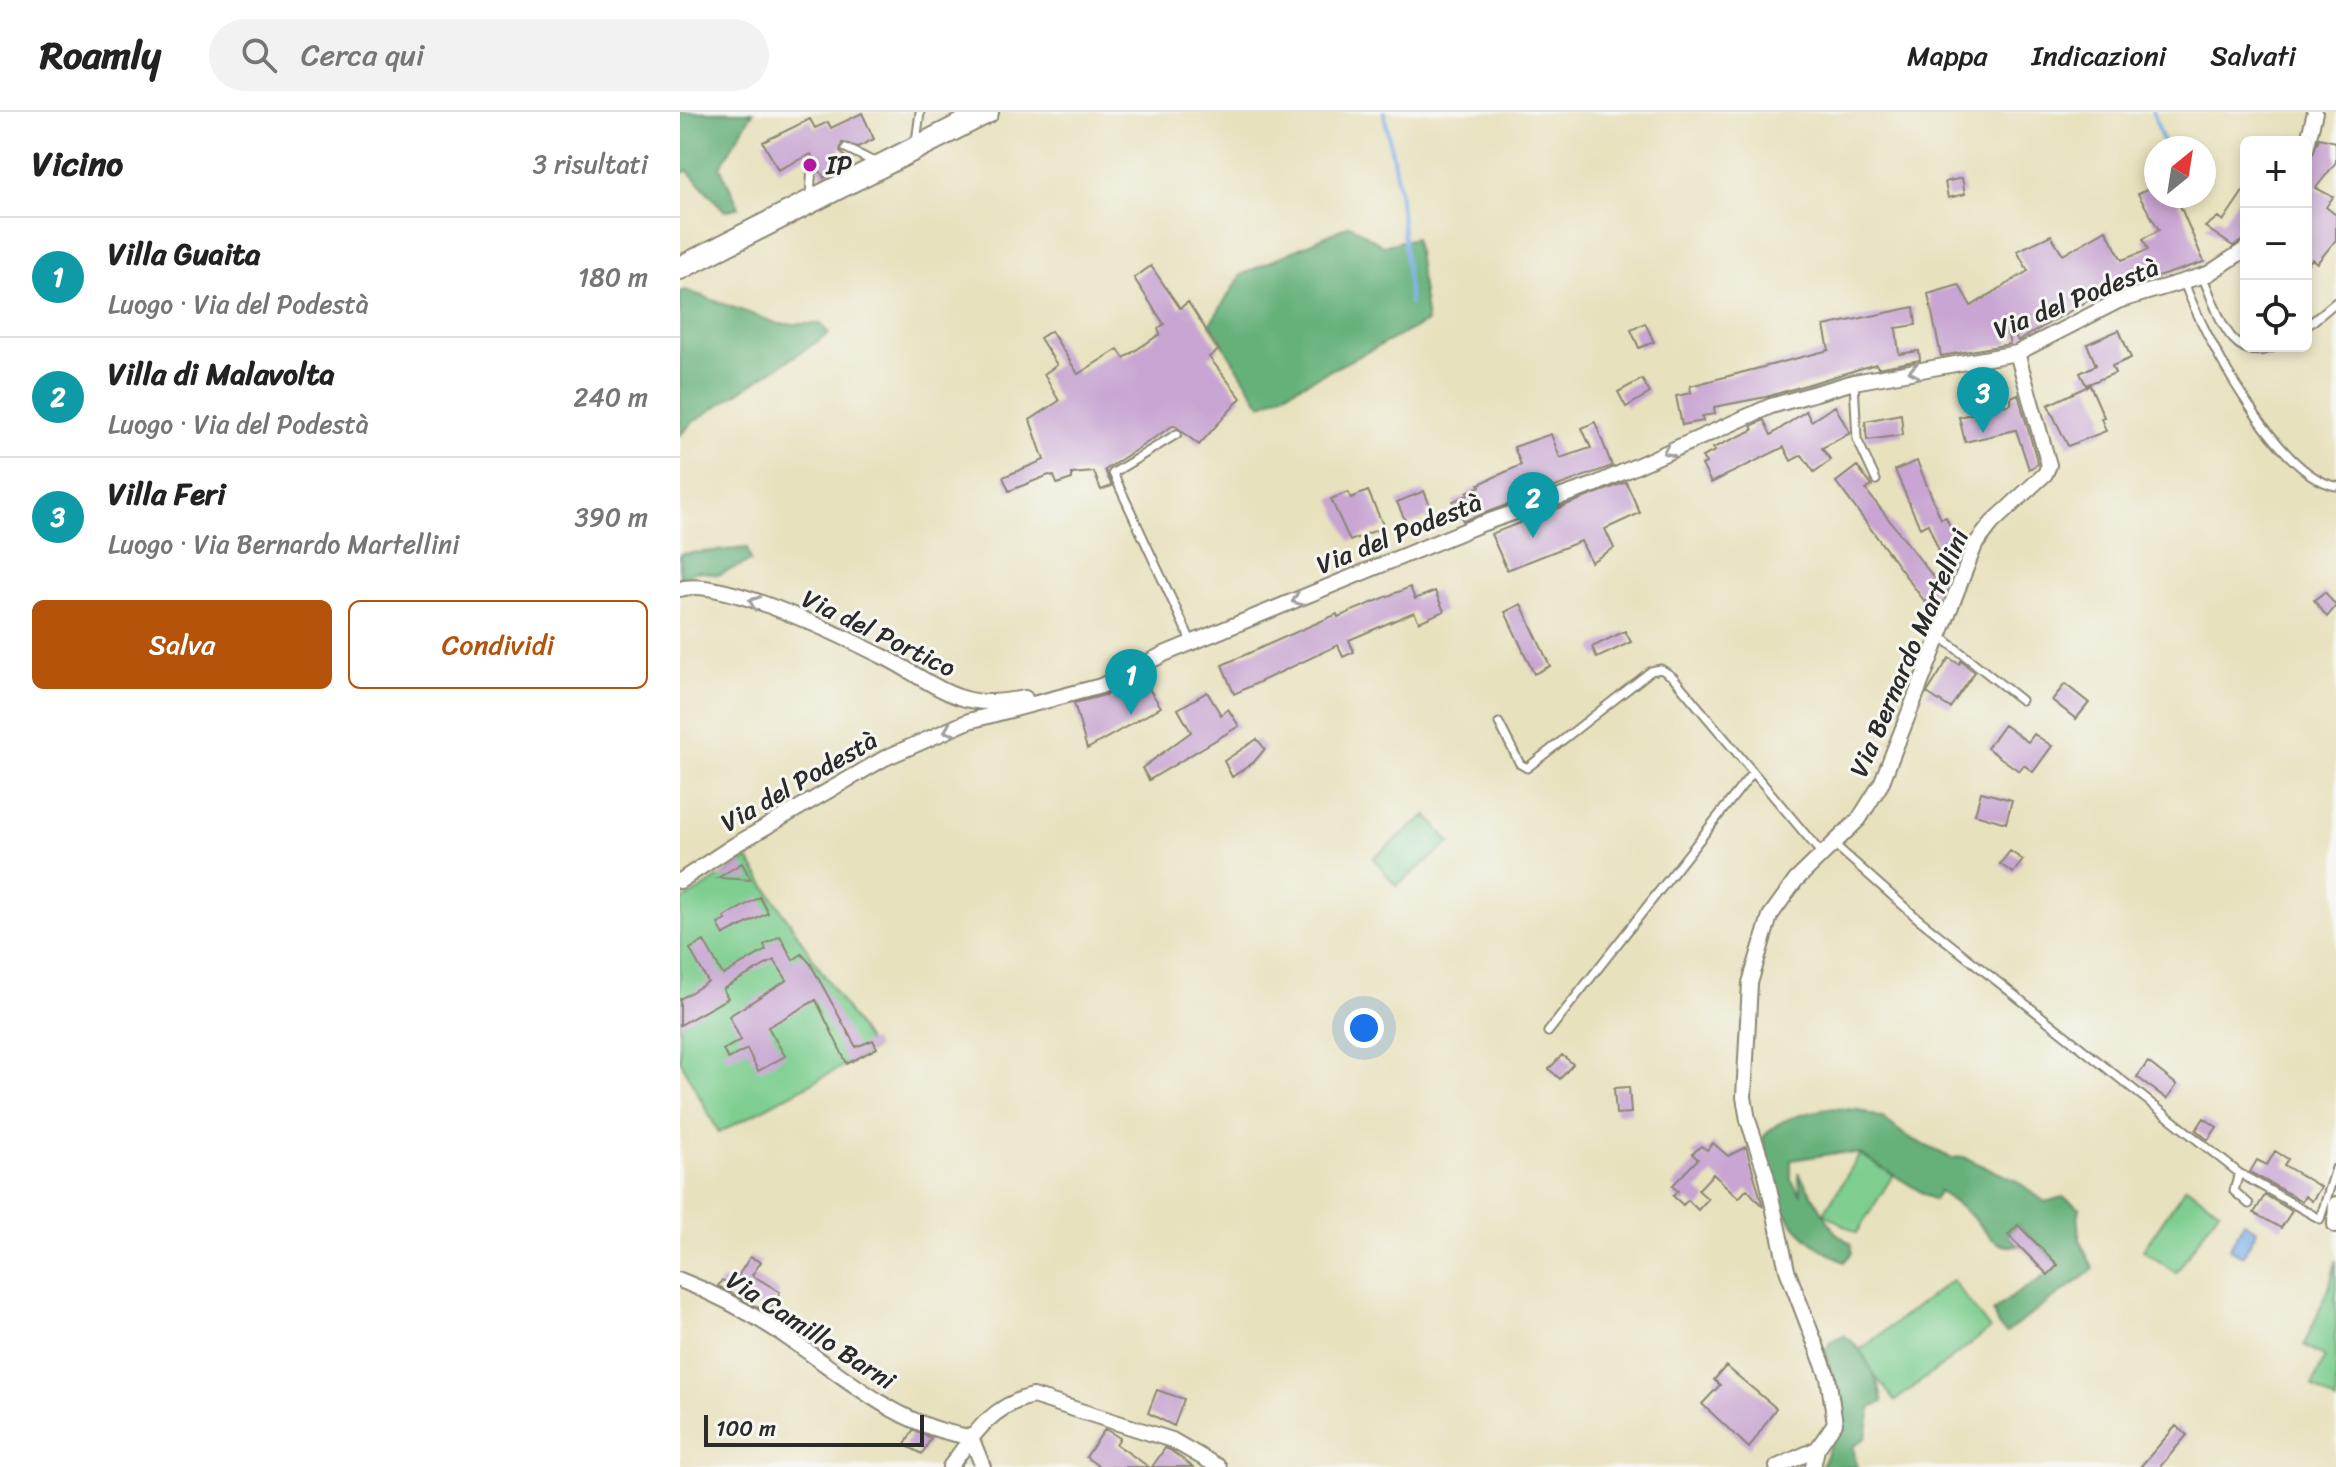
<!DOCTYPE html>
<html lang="it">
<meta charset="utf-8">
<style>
body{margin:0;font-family:Sriracha,sans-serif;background:#f2f2f2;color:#222}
.controls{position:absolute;right:24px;top:24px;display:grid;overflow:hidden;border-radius:12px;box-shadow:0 4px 12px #0003}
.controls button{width:72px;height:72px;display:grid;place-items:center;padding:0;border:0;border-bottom:2px solid #e0e0e0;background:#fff;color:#222;font:40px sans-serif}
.compass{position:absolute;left:1464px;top:24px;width:72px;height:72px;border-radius:50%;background:#fff;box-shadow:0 4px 12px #0003;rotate:30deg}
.scale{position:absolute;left:24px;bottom:20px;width:220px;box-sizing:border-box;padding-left:8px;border:4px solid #2b2b2b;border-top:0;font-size:22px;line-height:28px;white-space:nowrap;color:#2b2b2b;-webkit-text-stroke:6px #f6f6f2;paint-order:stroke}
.you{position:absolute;left:684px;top:916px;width:28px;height:28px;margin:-20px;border:6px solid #fff;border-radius:50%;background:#1a73e8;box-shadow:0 0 0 12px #1a73e833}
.badge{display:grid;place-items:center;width:52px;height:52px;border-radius:50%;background:#b45309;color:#fff;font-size:26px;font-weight:700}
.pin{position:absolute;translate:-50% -66px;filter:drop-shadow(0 2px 4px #0008)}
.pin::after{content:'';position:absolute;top:42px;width:28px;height:24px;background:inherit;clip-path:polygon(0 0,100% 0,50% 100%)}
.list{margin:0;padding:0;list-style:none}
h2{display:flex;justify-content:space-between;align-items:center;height:104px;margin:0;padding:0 32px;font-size:34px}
h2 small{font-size:26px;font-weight:400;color:#767676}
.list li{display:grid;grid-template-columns:52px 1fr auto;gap:24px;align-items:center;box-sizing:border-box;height:120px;padding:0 32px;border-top:2px solid #e0e0e0}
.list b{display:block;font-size:30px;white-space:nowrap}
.list p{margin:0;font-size:26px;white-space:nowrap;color:#767676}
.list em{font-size:26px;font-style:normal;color:#767676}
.actions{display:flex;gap:16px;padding:24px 32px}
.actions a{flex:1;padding:18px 0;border:2px solid #b45309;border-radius:12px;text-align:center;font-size:28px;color:#b45309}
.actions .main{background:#b45309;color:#fff}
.icon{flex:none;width:44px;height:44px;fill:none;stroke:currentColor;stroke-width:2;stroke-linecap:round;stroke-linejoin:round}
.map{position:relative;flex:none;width:1656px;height:1355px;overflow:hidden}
header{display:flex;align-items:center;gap:48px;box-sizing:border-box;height:112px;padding:0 40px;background:#fff;border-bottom:2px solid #e0e0e0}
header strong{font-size:38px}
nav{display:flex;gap:44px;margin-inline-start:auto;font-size:28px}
.search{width:560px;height:72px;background:#f2f2f2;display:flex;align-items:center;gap:20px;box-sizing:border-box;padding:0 28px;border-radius:44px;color:#767676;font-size:30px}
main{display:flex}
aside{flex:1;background:#fff}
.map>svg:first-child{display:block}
</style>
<header>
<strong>Roamly</strong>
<div class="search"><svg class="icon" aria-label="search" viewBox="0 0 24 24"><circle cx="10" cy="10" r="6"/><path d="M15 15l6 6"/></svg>Cerca qui</div>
<nav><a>Mappa</a><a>Indicazioni</a><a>Salvati</a></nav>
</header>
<main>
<aside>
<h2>Vicino<small>3 risultati</small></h2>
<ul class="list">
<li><span class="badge" style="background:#0f9aa8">1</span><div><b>Villa Guaita</b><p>Luogo · Via del Podestà</p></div><em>180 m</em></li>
<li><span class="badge" style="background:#0f9aa8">2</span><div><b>Villa di Malavolta</b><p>Luogo · Via del Podestà</p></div><em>240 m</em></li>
<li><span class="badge" style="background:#0f9aa8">3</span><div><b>Villa Feri</b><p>Luogo · Via Bernardo Martellini</p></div><em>390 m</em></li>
</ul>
<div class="actions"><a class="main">Salva</a><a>Condividi</a></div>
</aside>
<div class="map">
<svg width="1656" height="1355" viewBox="0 0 1656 1355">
<rect width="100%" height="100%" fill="#f6f6f2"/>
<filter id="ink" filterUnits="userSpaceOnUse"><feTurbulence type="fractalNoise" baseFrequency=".0125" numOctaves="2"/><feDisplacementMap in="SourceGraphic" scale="16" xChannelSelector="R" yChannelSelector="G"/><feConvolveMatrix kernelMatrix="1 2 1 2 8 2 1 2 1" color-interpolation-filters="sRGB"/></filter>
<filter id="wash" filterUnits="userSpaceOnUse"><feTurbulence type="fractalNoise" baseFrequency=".006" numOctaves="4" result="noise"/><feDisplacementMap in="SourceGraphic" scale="32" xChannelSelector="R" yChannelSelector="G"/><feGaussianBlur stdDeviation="1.8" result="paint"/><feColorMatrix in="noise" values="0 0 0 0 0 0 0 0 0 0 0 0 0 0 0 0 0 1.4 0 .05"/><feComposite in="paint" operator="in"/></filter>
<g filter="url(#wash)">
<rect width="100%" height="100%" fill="#e8e1bd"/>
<!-- green -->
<path fill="#7dce8f" stroke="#547c5d" stroke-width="2" d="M747,703L770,731L716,774L693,746Z
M68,747L193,938L39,1021L0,948V790Z
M1180,1042L1213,1063L1177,1121L1144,1101Z
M1506,1075L1539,1098L1496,1161L1463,1138Z
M1656,1148V1290L1632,1274L1645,1245L1624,1233L1649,1177Z
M1272,1168L1310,1217L1215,1289L1177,1240Z"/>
<!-- forest -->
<path fill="#66b17a" stroke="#486e52" stroke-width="2" d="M0,0H73L40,55L59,95L45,99L7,58L0,63Z
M670,113L703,134L735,126L747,210L581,293L530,212L561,163Z
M5,178L99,212H141L149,222L13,310L0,323V180Z
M67,436L71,449L38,463L18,459L0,466V442Z
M1149,996L1179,998L1204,1007L1226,1024L1271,1046L1284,1045L1337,1069L1365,1090L1383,1085L1400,1096C1394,1120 1402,1136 1414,1157L1326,1221L1318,1214L1313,1200C1334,1179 1359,1172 1378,1153L1338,1113L1328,1123L1338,1134C1313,1137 1307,1119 1291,1104C1281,1095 1270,1087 1259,1079L1254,1088L1180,1042L1157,1041L1111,1048V1067L1121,1083L1118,1060L1155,1120L1171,1132L1172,1141L1164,1150C1100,1117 1098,1091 1083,1026C1097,1005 1126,1002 1149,996Z
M1164,1223C1184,1236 1198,1267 1203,1290L1191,1295L1186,1325L1173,1335L1177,1355H1141C1165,1302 1159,1293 1145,1238L1153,1228Z"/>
<!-- water -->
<path fill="#7bafe8" stroke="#536d8a" stroke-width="2" d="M1564,1110L1577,1118L1563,1144L1549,1137Z"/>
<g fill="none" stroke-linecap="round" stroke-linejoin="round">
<!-- stream -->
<path stroke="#7bafe8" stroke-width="4" d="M704,0L719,78L730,192
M1473,0L1485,36"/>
</g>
<g id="blocks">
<!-- building -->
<path fill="#c8a5d2" d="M182,1L194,27L178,35L162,31L160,39L171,52L144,66L131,42L98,58L83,30L130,7L135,16L148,10L151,16Z
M1639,26L1656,30V50L1636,76L1653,85L1646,95L1656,103V128L1637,151L1632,147L1626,154V57Z
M1282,66L1285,82L1268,86L1265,70Z
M1476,72V84H1496L1524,150L1413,186L1338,229L1331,215L1326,217L1330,232L1261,244L1248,182L1279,173L1291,194L1348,159L1337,139L1371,123L1383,143L1426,118L1442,148L1468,138L1463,127L1479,118L1458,82Z
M1566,75V127L1553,134L1525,115L1538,105L1543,109Z
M471,154L500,196L508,190L539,238L529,245L561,286L519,333L494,313L425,358L432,374L421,378L414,360L392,362V367L377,372L374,364L369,363L329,379L323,365L364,348L350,308L379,289L364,262L377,253L360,226L371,219L398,262L438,237L444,246L480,222L478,217L484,212L454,166Z
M1234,195L1236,213L1216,216L1219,242L1239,239L1240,248L1198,256L1196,252L1086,285L1034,295L1035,302L1022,304L1023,309L1002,313L996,284L1011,281L1010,274L1149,238L1144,214Z
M965,211L974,230L959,236L951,218Z
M1439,218L1451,246L1432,254L1435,261L1406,273L1400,261L1416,253L1407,232Z
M962,267L970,281L946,295L938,280Z
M1410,273L1424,305L1421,306L1426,319L1388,334L1368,293Z
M1338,282L1358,352L1349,357L1336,318L1285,330L1279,305L1331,292V285Z
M1155,294L1170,321L1142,336L1151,348L1134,360L1122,343L1111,349L1104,335L1031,371L1022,353L1026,351L1022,345L1035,339L1033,336L1073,318L1071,314L1084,308L1091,323L1126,299L1131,309Z
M1221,302L1223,323L1187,328L1185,309Z
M915,310L932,354L783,409L773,389L788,383L787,380L800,374L799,372L841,353L834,335L871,322L880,346L911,336L902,316Z
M1237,349L1261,407L1266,405L1280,438L1262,446L1248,412L1240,416L1215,358Z
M1177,354L1192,374L1186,378L1262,476L1245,490L1156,370Z
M946,370L960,401L925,417L934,436L911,450L901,429L827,458L811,422Z
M688,379L704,415L670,429L651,387L668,380L671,386Z
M744,379L752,398L746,400L748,405L727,413L717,390Z
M730,475L735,487L755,479L764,499L739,510L734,500L669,528L674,540L663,545L658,533L554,582L542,553L657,502L658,505Z
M1645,480L1656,494L1647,505L1634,488Z
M841,492L870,554L854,562L825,500Z
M945,519L951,530L917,546L912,535Z
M1269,546L1279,552L1281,549L1295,560L1270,596L1247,581Z
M461,565L481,595L407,637L394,591L425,583Z
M1385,572L1409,591L1396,607L1372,588Z
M527,580L541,603L548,597L559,614L469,668L462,656L511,620L498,597Z
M1324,613L1348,630L1354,622L1372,634L1353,660L1344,653L1339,659L1307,636Z
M577,627L585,637L574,650L552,665L544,649Z
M1301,680L1332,688L1326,711L1295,702Z
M1330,739L1343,748L1333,761L1320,752Z
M62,751L71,768L38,766Z
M80,785L88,801L44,823L38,812L46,808L44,805Z
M100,824L113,848L122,842L130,851L176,935L193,928L197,936L167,952L136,888L88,915L105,944L78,959L67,937L48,947L43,938L61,928L49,904L107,868L94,848L43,877L48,886L0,913V887L28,870L10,837L24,829L43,863L86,838L84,833Z
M882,943L893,952L880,967L869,957Z
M1468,950L1497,973L1487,987L1457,965Z
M949,975L951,1001L936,1002L934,976Z
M1524,1006L1537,1015L1528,1028L1516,1018Z
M1033,1031L1048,1044L1066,1035L1083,1095L1067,1077L1059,1086L1033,1062L1018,1078L1028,1087L1018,1098L1008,1088L1003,1093L993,1084L998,1079L992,1074L1018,1047L1012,1042L1021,1034L1027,1038Z
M1595,1039L1608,1047L1604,1053L1641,1075L1632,1089L1625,1084L1622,1089L1570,1060L1577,1048L1587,1053Z
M1585,1083L1612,1099L1601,1116L1574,1101Z
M1338,1113L1378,1153L1368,1163L1328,1123Z
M70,1145L81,1150L72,1163L100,1180L88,1201L38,1174L42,1168L48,1171L52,1165L56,1167Z
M1046,1254L1096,1296L1069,1336L1022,1292L1040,1273L1034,1268Z
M477,1278L504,1287L494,1314L468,1301Z
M1496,1314L1507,1323L1480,1355H1460Z
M425,1317L440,1326L436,1332L469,1355H420L406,1345Z
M233,1318L251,1326L242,1342L225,1333Z
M485,1336L490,1338L513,1355H472Z"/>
</g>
</g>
<g filter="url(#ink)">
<use href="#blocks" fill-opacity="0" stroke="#8a8674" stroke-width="2"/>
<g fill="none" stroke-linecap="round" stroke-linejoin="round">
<!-- lane casing -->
<g stroke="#8a8674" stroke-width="11">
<path id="lane" d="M236,30L240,0
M166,36L196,51
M130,83L132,54
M1522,164C1538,197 1549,256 1596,234
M1504,170C1523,223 1598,364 1656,374
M1626,215L1656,190
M1174,270L1177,327L1196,368
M497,322L433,361L512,531
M1260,524L1341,588
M819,611L840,652L847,656L971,559L981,557L993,565L1142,742
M1155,733L1236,805L1559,1061L1640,1107L1656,1056
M868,920L1073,660
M1559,1061L1554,1079L1569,1092"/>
</g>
<!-- street casing -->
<g stroke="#8a8674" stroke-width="18">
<path id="street" d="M1626,37L1635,0
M0,477C39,464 162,524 202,544C228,556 252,576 279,585C302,593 322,590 345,586
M0,769L53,734L205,646L289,609L421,574L484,542L801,412L914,373L1091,294L1174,270L1337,241L1438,189L1528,162L1566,137
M1655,1113L1656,1092
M0,1168C44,1185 85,1209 124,1237C177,1275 225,1316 291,1325
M291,1325L303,1355
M270,1355C293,1323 312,1293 353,1284L492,1328L539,1355
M1097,1355L1137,1337
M1133,1355L1137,1337L1155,1311L1148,1265L1107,1158L1086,1062L1068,1008L1064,985L1070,871L1090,804L1116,768L1179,707L1201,672L1295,433L1312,411L1365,362L1369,353L1337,241"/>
</g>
<!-- primary casing -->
<g stroke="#8a8674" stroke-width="26">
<path id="primary" d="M0,156L307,0"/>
</g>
<!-- lane -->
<use href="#lane" stroke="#fff" stroke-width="7"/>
<!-- street -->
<use href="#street" stroke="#fff" stroke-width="14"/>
<!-- primary -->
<use href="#primary" stroke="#fff" stroke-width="22"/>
</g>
<!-- one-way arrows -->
<defs><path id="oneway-chevron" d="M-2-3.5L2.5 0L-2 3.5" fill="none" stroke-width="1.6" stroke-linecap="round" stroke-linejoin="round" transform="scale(2)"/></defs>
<g stroke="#a0a0a0">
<use href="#oneway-chevron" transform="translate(1234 259) rotate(170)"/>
<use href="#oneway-chevron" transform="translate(988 339) rotate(155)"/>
<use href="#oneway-chevron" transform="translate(617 488) rotate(158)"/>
<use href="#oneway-chevron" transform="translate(74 490) rotate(-159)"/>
<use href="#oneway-chevron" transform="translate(269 618) rotate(157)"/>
</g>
</g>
<!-- markers -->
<circle fill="#b5179e" stroke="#f6f6f2" stroke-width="3" cx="130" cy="53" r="8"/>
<g text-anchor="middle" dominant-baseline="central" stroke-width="6" stroke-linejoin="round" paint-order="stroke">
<!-- poi labels -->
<g font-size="26" fill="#2b2b2b" stroke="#f6f6f2" text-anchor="start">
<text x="146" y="53">IP</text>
</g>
<!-- street labels -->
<g font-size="26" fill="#2b2b2b" stroke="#f6f6f2">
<text transform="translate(1396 186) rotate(-22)">Via del Podestà</text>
<text transform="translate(719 421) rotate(-22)">Via del Podestà</text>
<text transform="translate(199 521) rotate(26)">Via del Portico</text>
<text transform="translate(1229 541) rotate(-67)">Via Bernardo Martellini</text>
<text transform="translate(119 669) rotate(-30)">Via del Podestà</text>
<text transform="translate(131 1218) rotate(33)">Via Camillo Barni</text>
</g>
</g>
</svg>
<div class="controls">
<button>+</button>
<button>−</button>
<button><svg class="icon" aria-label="locate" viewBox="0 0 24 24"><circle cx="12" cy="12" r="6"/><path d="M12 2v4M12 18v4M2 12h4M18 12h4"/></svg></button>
</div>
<svg class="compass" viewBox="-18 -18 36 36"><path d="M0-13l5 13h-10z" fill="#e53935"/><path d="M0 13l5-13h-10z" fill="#767676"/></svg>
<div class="scale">100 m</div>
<div class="you"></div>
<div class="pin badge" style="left:451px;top:603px;background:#0f9aa8">1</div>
<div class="pin badge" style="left:853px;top:426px;background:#0f9aa8">2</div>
<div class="pin badge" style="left:1303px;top:321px;background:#0f9aa8">3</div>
</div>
</main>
